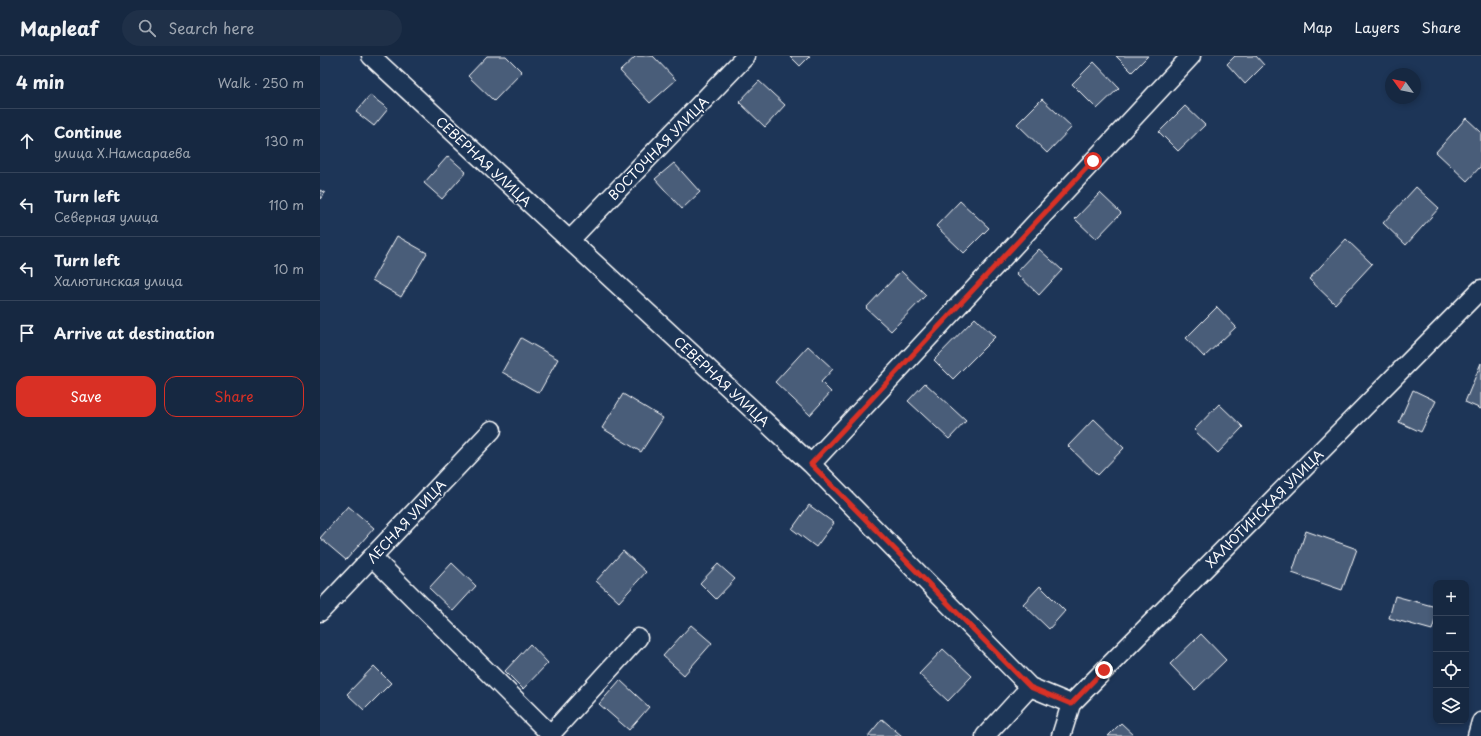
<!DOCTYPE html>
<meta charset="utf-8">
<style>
body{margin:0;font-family:"Playpen Sans",sans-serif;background:#1f3048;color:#f1f3f6}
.controls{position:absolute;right:12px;bottom:12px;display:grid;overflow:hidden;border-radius:8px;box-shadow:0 2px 6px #0003}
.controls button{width:36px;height:36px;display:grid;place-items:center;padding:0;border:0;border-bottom:1px solid #35445a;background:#162841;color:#f1f3f6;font:20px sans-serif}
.compass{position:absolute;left:1065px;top:12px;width:36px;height:36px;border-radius:50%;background:#162841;box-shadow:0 2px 6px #0003;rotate:303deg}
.stop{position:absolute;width:12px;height:12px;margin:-9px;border:3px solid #d93025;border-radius:50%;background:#fff}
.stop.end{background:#d93025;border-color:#fff;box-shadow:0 1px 4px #0008}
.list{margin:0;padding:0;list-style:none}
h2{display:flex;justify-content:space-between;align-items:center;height:52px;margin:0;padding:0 16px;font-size:17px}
h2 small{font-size:13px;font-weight:400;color:#9ea6b1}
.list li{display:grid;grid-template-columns:26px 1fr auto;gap:12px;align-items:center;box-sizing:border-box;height:64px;padding:0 16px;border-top:1px solid #35445a}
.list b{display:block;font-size:15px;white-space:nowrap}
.list p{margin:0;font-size:13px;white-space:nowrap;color:#9ea6b1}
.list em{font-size:13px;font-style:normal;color:#9ea6b1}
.actions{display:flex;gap:8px;padding:12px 16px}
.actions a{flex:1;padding:9px 0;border:1px solid #d93025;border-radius:12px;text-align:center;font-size:14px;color:#d93025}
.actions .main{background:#d93025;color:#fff}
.icon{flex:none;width:22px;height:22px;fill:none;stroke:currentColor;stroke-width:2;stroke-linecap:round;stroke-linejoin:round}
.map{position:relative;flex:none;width:1161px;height:680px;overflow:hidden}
header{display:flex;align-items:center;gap:24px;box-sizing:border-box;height:56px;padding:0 20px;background:#162841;border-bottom:1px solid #35445a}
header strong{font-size:19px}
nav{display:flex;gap:22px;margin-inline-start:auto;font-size:14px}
.search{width:280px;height:36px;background:#1f3048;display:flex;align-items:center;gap:10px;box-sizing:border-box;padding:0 14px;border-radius:22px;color:#9ea6b1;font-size:15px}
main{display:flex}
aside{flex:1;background:#162841}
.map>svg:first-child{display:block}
</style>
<header>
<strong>Mapleaf</strong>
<div class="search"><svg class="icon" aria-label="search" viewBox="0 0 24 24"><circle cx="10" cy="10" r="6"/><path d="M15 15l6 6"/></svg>Search here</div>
<nav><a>Map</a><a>Layers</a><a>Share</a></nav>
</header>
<main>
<aside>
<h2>4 min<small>Walk · 250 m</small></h2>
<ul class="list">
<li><svg class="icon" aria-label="ahead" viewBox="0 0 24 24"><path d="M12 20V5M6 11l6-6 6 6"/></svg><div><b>Continue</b><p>улица Х.Намсараева</p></div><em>130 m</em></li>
<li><svg class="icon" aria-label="left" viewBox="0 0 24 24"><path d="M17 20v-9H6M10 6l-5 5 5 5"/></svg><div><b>Turn left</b><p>Северная улица</p></div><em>110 m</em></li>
<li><svg class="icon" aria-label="left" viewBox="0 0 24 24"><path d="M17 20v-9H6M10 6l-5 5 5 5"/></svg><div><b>Turn left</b><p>Халютинская улица</p></div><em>10 m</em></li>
<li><svg class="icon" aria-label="arrive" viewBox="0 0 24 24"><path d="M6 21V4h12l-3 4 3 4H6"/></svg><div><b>Arrive at destination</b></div></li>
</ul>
<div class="actions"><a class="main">Save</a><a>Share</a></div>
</aside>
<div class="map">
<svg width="1161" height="680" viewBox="0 0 1161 680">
<rect width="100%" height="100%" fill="#1d3557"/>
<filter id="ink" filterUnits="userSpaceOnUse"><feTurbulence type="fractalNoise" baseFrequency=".025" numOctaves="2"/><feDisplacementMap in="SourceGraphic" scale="8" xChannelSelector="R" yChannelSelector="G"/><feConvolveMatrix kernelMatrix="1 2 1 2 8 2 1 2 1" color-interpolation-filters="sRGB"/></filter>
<g filter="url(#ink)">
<!-- building -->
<path fill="#4a5d79" stroke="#fff" d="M167,0H186L202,16L174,45L148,20Z
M316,0H333L356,24L330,47L300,15Z
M470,0H490L480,10Z
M796,0H828L812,16Z
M915,0H936L944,9L925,28L907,8Z
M774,6L799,32L777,53L752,28Z
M439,25L465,49L445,71L419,46Z
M50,39L68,53L54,70L36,56Z
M722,43L752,71L727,97L697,68Z
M865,50L885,69L858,95L839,76Z
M1146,62L1161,76V110L1147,125L1116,96Z
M128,100L146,116L122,143L104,127Z
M354,107L380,136L362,153L335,123Z
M1096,131L1119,152L1086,189L1063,167Z
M0,134L5,137L0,143Z
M780,137L801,157L776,183L755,163Z
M640,145L669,172L644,197L616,170Z
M77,180L107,197L81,241L52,224Z
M1026,183L1052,208L1015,248L989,223Z
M719,193L742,214L719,239L696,217Z
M581,215L606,239L571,275L546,252Z
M897,251L916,271L884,301L866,282Z
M655,262L675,281L633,323L614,304Z
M201,282L238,303L219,337L182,316Z
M488,290L513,313L501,326L511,336L490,359L455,326Z
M1161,307V353L1145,346Z
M605,327L646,365L629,383L588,345Z
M1093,334L1116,345L1101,376L1079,366Z
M303,338L343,362L321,396L282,372Z
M899,348L923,371L898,397L874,374Z
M774,363L804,392L778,419L748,390Z
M489,449L514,467L496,491L472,473Z
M28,450L54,472L26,504L0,482Z
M986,475L1037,493L1022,534L972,517Z
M303,495L326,516L299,546L276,525Z
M132,507L156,530L133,555L109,532Z
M398,508L415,523L396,543L380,527Z
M720,530L745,555L729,573L703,548Z
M1075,540L1116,551V561L1112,574L1069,562Z
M371,569L392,587L364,619L343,600Z
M881,578L906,604L875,634L850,608Z
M210,588L228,607L203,633L185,615Z
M623,593L652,620L628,645L599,618Z
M54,610L71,627L44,654L27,638Z
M300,624L329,651L309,674L279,648Z
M562,663L582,680H548Z
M801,667L815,680H788Z"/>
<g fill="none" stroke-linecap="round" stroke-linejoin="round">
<!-- minor casing -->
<g stroke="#fff" stroke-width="21">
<path id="minor" d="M51,0L491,408L710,631L751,648
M250,184L426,0
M491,408L871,0
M52,501L232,680
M0,556L172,374
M229,680L318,582
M665,680L710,631
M741,680L751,648L1161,233
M1157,680L1161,666"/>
</g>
<!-- minor -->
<use href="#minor" stroke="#1d3557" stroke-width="18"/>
</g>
</g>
<g fill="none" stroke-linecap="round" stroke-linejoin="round" filter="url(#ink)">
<!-- route -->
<path stroke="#d93025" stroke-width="5" d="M773,105L491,408L710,631L751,648L784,614"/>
</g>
<g text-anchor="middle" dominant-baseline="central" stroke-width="3.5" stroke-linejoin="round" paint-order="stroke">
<!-- street labels -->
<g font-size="13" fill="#fff" stroke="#1d3557">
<text transform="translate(338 92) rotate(-46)">ВОСТОЧНАЯ УЛИЦА</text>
<text transform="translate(164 105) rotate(43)">СЕВЕРНАЯ УЛИЦА</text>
<text transform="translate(402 325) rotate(43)">СЕВЕРНАЯ УЛИЦА</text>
<text transform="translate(944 452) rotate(-45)">ХАЛЮТИНСКАЯ УЛИЦА</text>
<text transform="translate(86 465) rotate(-47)">ЛЕСНАЯ УЛИЦА</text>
</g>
</g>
</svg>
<div class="controls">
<button>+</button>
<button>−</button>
<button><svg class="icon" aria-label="locate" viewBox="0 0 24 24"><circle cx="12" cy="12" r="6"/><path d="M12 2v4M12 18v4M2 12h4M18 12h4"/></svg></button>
<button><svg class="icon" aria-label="layers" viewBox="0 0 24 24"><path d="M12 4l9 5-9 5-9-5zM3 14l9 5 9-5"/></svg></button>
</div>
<svg class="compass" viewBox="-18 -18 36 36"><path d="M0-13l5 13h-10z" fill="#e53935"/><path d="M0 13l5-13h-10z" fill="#9ea6b1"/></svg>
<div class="stop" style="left:773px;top:105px"></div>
<div class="stop end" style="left:784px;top:614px"></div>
</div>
</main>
